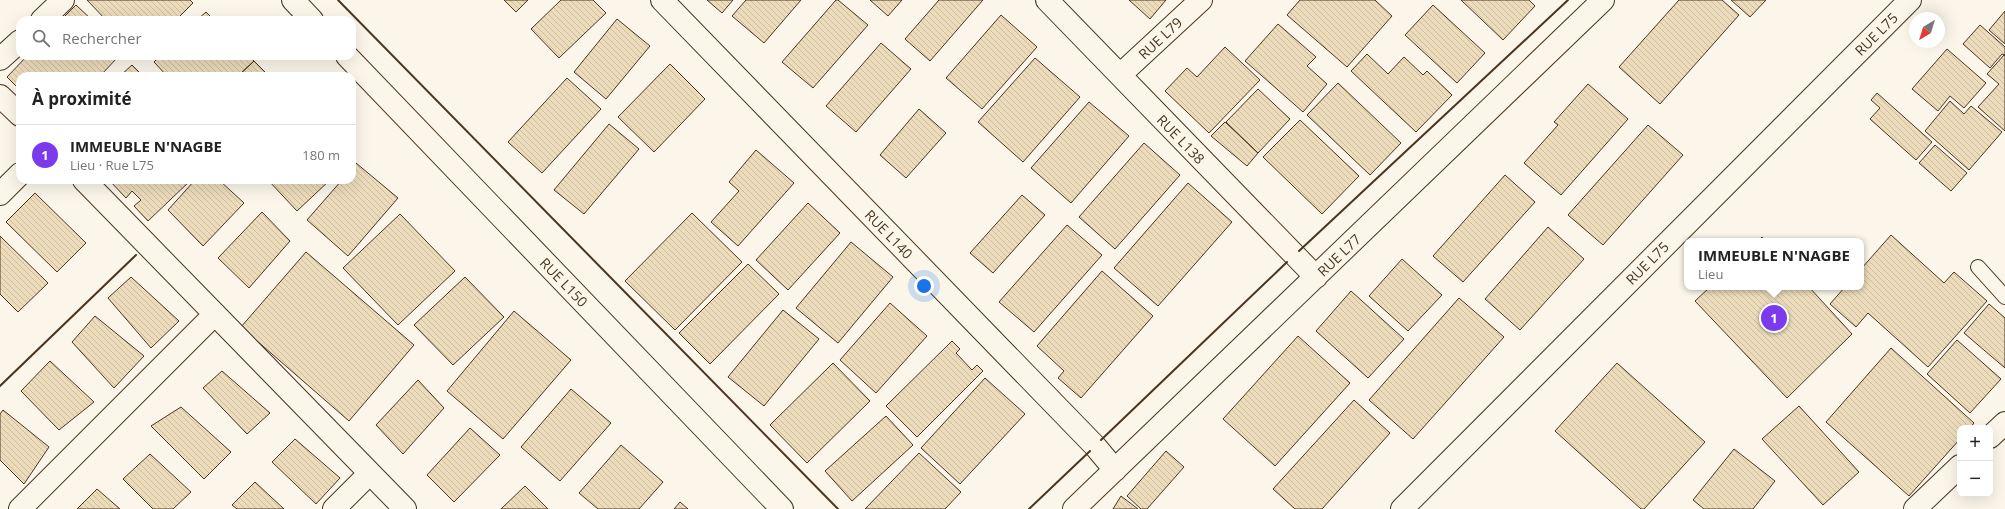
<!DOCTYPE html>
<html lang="fr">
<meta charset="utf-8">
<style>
body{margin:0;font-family:"Open Sans",sans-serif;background:#f2f2f2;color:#222}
.controls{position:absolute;right:12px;bottom:12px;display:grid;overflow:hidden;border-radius:8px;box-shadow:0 4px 16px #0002}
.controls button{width:36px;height:36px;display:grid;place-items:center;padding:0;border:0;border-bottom:1px solid #e0e0e0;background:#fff;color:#222;font:20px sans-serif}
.compass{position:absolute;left:1909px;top:12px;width:36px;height:36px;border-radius:50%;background:#fff;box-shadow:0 4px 16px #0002;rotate:218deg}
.you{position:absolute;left:924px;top:286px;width:14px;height:14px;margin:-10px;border:3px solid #fff;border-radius:50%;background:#1a73e8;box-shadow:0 0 0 6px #1a73e833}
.badge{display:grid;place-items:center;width:26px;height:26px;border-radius:50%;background:#7c3aed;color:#fff;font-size:13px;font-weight:700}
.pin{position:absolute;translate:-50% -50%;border:2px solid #fff;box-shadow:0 1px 4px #0006}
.popup{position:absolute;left:1684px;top:238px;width:180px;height:52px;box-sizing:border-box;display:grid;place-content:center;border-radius:8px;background:#fff;filter:drop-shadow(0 1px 3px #0005);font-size:13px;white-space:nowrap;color:#767676}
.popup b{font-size:15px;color:#222}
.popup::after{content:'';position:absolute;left:50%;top:100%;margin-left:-8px;border:8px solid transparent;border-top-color:#fff}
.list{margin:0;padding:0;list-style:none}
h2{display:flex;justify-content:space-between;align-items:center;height:52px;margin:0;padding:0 16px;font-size:17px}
h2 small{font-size:13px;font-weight:400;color:#767676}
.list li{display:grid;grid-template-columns:26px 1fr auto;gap:12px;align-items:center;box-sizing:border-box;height:60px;padding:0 16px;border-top:1px solid #e0e0e0}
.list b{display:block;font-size:15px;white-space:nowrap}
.list p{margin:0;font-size:13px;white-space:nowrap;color:#767676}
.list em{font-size:13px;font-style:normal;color:#767676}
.icon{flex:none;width:22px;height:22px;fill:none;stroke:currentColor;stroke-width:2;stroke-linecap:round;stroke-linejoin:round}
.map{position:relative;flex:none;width:2005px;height:509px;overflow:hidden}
.search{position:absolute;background:#fff;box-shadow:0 4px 16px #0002;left:16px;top:16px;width:340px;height:44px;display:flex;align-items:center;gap:10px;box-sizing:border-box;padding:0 14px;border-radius:12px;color:#767676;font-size:15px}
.panel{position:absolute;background:#fff;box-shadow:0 4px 16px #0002;left:16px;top:72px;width:340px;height:112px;border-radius:12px}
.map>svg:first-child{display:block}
</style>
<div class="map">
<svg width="2005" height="509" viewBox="0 0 2005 509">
<defs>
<pattern id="building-back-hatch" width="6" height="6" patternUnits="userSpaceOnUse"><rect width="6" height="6" fill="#ecdcbc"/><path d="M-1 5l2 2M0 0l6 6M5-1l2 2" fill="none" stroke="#ccbda1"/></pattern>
</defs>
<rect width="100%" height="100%" fill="#fbf6e9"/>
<!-- building -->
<path fill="url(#building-back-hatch)" stroke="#4a3520" d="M87,0H190L193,3L176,20H106Z
M504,0H528L516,12Z
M561,0H593L606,13L559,58L531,29Z
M707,0H733L722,13Z
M746,0H801L764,43L732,16Z
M836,0H838L868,25L813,88L782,62Z
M870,0H902L888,16Z
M939,0H983L930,61L905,39Z
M1129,0H1166L1150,19Z
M1300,0H1375L1392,16L1347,67L1287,15Z
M1461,0H1529L1535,6L1503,40Z
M1679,0H1722L1739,15L1660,104L1619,67Z
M1731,0H1766L1750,17Z
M76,5L92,20H61Z
M1433,5L1485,53L1457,83L1405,35Z
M2005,11V44L1989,30Z
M206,12L214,20H197Z
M1001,15L1037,47L982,109L946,78Z
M617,19L650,46L606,99L574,72Z
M1278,24L1316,57L1307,66L1327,84L1303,112L1245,61Z
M1980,25L2005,47V54L2004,55L2002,54L1990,68L1963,44Z
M881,43L911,69L856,132L826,106Z
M1225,47L1260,80L1209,133L1165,91L1187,68L1197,77Z
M1947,49L1986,83L1964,108L1950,96L1938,111L1912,89Z
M1367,54L1388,74L1404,57L1423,75L1427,71L1452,95L1416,132L1351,71Z
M2004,55L2005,56V131L1978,107L1999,84L1987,74Z
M27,56H119L100,76H20V90L7,77Z
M160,56H249L254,61L238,76H167L154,62Z
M1035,58L1080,97L1023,162L978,122Z
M254,61L269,76H238Z
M670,64L705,99L654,152L618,117Z
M132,65L143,76H120Z
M567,78L601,109L542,173L508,142Z
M1338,83L1401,143L1370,175L1307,115Z
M1588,84L1628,119L1561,195L1524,163L1558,125L1554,122Z
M1258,89L1290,119L1258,153L1226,122Z
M1877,93L1932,142L1916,160L1870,119L1880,108L1871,100Z
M1950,101L1964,114L1971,106L2002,132L1969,170L1925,131Z
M1089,102L1129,136L1071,203L1031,168Z
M919,109L946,133L906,178L880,155Z
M1300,120L1359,176L1322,214L1263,157Z
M1225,122L1258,153L1247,166L1211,136Z
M609,124L639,149L584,214L554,190Z
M1648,125L1683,155L1603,245L1568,215Z
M1144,143L1180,175L1115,249L1079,217Z
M1935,145L1967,173L1951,191L1919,163Z
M756,150L794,183L738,246L711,222L739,191L729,182Z
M356,163L398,198L348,256L307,220L342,180H352V168Z
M1505,175L1535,202L1463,282L1433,256Z
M109,180H191L148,221L134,206L141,200L132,191L126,198Z
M195,180H219L244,203L203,246L168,210Z
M268,180H330L297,211Z
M1188,183L1232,222L1158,306L1114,268Z
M35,193L86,243L57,272L6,222Z
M1022,195L1045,215L993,273L970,253Z
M808,203L840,233L788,290L756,260Z
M262,212L290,241L249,288L218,258Z
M692,213L742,262L675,330L625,281Z
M400,214L455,271L398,325L343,268Z
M1067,225L1102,255L1034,332L999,302Z
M1548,227L1584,259L1520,330L1485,299Z
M1891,235L1944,283L1954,272L1987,301L1928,367L1868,313L1856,327L1830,304L1845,287H1861V269Z
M0,236L48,283L18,312L0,294Z
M1762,237L1766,241H1758Z
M851,242L893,277L838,343L796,308Z
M306,252L414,345L349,421L241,327Z
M1402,259L1442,295L1408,331L1369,296Z
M748,264L779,294L710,364L679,333Z
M1102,271L1153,316L1081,398L1058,378L1064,371L1037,346Z
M131,277L179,321L151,348L108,298Z
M465,277L504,317L453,365L414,325Z
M1710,287H1809L1852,334L1787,398L1695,301Z
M1351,291L1404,339L1368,378L1316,331Z
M1459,298L1504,337L1413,439L1369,400Z
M890,303L927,336L876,393L840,360Z
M1989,304L2005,318V368L1964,333Z
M783,310L819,339L764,406L728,377Z
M514,311L571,360L503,439L447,391Z
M95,316L144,356L114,388L72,342Z
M1298,336L1350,383L1275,466L1223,419Z
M1957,340L2001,379L1970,413L1927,374Z
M952,341L960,349L956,353L972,370L977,365L983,371L917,437L886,406Z
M1891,348L1974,423L1970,428H1960V439L1909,496L1826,422Z
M50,361L94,402L59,430L21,391Z
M833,363L870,401L807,463L770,425Z
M1617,363L1705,442L1644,509H1641L1555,431Z
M222,371L270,413L247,434L203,388Z
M985,378L1025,414L960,484L921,448Z
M418,380L444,408L403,454L376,425Z
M571,389L611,423L560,481L521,447Z
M1354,400L1390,433L1322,509H1295L1273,489Z
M1799,406L1859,472L1823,505L1762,439Z
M181,407L231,452L204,479L151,426Z
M3,410L49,447L24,484L0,460V414Z
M886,416L913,445L852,501L825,471Z
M470,428L500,455L454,502L427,475Z
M295,439L340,478L316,504L272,462Z
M621,445L663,482L639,509H598L579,493Z
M1734,449L1775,481L1753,509H1704L1693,500Z
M1166,451L1184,467L1147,509H1141L1127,496Z
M919,453L961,492L945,509H865Z
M150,454L191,492L173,509H153L123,479Z
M255,482L284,509H237L232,505Z
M525,486L548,509H501Z
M97,489L120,509H77Z
M1121,496L1138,509H1113Z
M680,502L688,509H674Z"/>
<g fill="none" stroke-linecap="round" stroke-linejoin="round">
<!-- service casing -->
<g stroke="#4a3520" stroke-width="16">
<path id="service" d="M1978,267L2005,297"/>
</g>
<!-- minor casing -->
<g stroke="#4a3520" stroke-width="24">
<path id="minor" d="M293,0L312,20
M662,0L1095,446L1115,470
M1047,0L1316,277
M42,20L63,0
M347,56L782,509
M0,59L20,41
M1120,75L1201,0
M0,96L20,115
M84,180L405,509
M0,194L20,174
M1990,437L2005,423
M20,509L215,314
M334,509L370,473
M1074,509L1603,0
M1402,509L1910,0
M1915,509L1960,466"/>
</g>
<!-- service -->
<use href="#service" stroke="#fbf6e9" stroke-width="14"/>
<!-- minor -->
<use href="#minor" stroke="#fbf6e9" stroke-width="22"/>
<!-- wall -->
<path stroke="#4a3520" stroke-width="2" d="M338,0L838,509
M1299,251L1568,0
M0,386L136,255
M1101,440L1287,262
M1029,509L1090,451"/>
</g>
<g text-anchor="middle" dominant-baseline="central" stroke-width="3" stroke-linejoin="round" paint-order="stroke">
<!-- street labels -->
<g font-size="14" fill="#4a3520" stroke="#fbf6e9">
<text transform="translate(1876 34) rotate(-45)">RUE L75</text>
<text transform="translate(1160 38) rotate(-43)">RUE L79</text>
<text transform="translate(1181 139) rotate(46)">RUE L138</text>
<text transform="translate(889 234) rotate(46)">RUE L140</text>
<text transform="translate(1339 255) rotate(-44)">RUE L77</text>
<text transform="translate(1647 263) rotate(-45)">RUE L75</text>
<text transform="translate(564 282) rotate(46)">RUE L150</text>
</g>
</g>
</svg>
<div class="controls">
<button>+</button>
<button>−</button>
</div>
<svg class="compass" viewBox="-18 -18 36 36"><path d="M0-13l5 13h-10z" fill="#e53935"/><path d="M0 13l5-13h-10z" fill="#767676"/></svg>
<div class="you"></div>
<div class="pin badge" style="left:1774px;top:318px">1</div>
<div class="popup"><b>IMMEUBLE N'NAGBE</b>Lieu</div>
<div class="search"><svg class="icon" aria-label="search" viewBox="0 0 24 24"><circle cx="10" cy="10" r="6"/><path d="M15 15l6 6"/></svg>Rechercher</div>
<section class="panel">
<h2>À proximité<small></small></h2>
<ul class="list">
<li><span class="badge">1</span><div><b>IMMEUBLE N'NAGBE</b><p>Lieu · Rue L75</p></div><em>180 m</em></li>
</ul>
</section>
</div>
